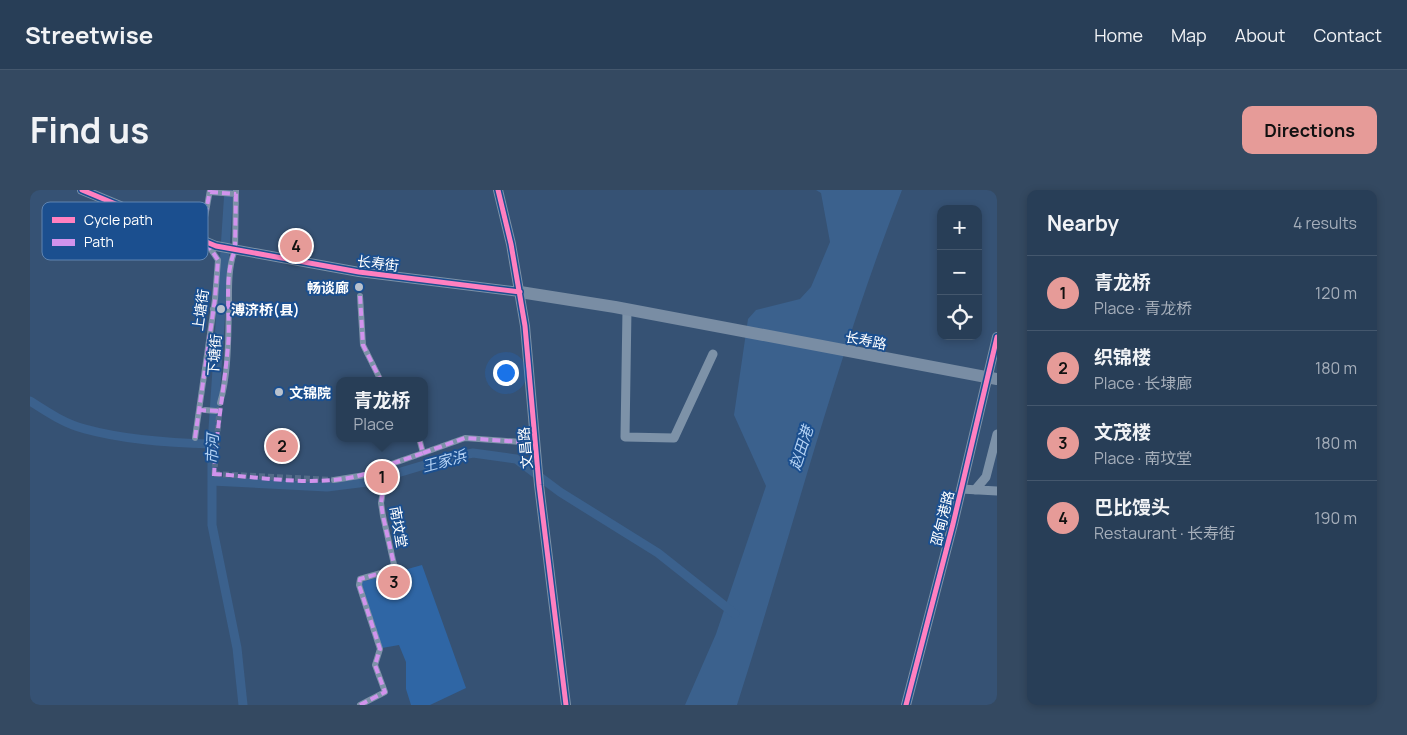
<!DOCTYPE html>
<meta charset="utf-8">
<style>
body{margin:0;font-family:Manrope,"Noto Sans SC",sans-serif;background:#344961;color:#f1f3f6}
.controls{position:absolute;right:15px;top:15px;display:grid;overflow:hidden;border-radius:10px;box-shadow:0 2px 8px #0003}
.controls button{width:45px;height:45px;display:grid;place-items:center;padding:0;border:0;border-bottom:1px solid #44576d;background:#283e57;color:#f1f3f6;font:25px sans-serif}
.you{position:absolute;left:475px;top:182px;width:18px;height:18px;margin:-12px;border:4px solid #fff;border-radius:50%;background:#1a73e8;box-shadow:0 0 0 8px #1a73e833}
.badge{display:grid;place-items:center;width:32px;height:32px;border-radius:50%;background:#e69b98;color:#111;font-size:16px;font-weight:700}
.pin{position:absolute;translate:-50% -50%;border:2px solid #fff;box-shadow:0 1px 5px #0006}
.popup{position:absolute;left:306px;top:187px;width:92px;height:65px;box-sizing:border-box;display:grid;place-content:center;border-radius:10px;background:#283e57;filter:drop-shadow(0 1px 4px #0005);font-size:16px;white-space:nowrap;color:#a5aeba}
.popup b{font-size:19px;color:#f1f3f6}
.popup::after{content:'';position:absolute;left:50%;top:100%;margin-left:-10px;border:10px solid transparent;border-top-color:#283e57}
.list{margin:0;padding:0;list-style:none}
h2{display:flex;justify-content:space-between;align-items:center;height:65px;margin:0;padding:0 20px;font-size:21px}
h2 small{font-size:16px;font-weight:400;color:#a5aeba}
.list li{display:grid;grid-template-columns:32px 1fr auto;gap:15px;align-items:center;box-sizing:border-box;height:75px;padding:0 20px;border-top:1px solid #44576d}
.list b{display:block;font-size:19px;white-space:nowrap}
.list p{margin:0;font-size:16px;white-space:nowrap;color:#a5aeba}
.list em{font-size:16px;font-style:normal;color:#a5aeba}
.icon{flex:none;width:28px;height:28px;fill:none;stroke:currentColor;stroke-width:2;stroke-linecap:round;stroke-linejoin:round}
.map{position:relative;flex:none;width:967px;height:515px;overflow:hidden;border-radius:10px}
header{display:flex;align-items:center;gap:30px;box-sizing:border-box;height:70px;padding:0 25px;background:#283e57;border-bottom:1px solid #44576d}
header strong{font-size:24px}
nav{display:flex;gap:28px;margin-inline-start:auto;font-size:18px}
.intro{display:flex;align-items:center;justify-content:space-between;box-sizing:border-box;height:120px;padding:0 30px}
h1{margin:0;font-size:35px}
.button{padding:12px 22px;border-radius:10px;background:#e69b98;color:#111;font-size:18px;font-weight:700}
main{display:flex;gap:30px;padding:0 30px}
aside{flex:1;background:#283e57;border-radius:10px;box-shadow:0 2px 8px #0003}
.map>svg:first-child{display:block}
</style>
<header>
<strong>Streetwise</strong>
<nav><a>Home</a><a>Map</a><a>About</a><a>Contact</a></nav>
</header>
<div class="intro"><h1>Find us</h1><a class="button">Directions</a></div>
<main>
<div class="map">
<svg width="967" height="515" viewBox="0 0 967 515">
<rect width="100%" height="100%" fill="#365274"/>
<!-- green -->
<path fill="#2f66a5" d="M392,375L436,498L400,515H381L376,499V472L369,455L352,458L331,392Z"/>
<!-- water -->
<path fill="#3b618d" d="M786,0H872C806,168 762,343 707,515H655L686,444L736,296L704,225L718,129L726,120L770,109L781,97L800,52L791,3Z"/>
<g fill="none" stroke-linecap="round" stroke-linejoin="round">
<!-- canal -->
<path stroke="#3b618d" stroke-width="9" d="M199,0L182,254V335L207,458L213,515
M0,211C17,222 35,234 55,239C95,250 140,253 182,254
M182,291L297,297L337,292L418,268L443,263L486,269L530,302L628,363L705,424"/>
<!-- pedestrian-tunnel -->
<path stroke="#546c89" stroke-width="6" stroke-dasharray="6 3" stroke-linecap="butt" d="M184,284L304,290
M184,286L190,213"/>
<!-- pedestrian -->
<path stroke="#7d92a8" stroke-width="6" d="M180,2L206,4
M330,106L333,155L351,191
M183,119L199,120
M190,213C199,183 198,149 199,117C199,99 198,77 205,60L206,0
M175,220L186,221
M165,248L185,109L188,70L176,52L173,38L180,0
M393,263L435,248L506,253
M304,290L335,285L350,278
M330,515L355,502L345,475L350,459L329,395L330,389L365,379L353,326L351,313L354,295L350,278L393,263L389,248"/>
<!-- minor -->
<path stroke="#7d92a8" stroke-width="9" d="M597,119L595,247L644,248L683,164
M931,299L967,301
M945,300L956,287L967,244"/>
<!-- tertiary -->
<path stroke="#7d92a8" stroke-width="10" d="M52,0L186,56L329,82L490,102
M468,0L481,54L495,136L509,295L536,515
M876,515L923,334L967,147"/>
<!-- secondary -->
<path stroke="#798da4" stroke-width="12" d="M490,102L585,117L967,189"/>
<!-- quiet -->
<path stroke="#d193ec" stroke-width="4" stroke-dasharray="8 4" stroke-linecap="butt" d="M180,2L206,4
M330,106L333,155L351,191
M168,220L189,221
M165,248L185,109L188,70L176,52L173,38L180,0
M393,263L435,248L506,253
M184,284C235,287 303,301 350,278
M184,286C186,242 194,200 198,156C201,125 193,88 205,60L206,0
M330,515L355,502L345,475L350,459L329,395L330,389L365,379L353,326L351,313L354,295L350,278L393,263L389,248"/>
<!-- cycleway casing -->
<g stroke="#1b4f8f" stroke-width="8">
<path id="cycleway" d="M52,0L186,56L329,82L490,102
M468,0L481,54L495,136L509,295L536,515
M876,515L923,334L967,147"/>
</g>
<!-- cycleway -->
<use href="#cycleway" stroke="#ff80c0" stroke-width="5"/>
</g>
<!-- markers -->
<g fill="#b9c2ce" stroke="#1b4f8f" stroke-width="2">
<circle cx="329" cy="97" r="5"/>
<circle cx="191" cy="119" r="5"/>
<circle cx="249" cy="202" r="5"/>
</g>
<g text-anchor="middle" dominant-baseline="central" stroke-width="4" stroke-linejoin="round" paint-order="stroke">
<!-- street labels -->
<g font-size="14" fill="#fff" stroke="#1b4f8f">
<text transform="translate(348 73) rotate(7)">长寿街</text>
<text transform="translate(170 120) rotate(-82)">上塘街</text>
<text transform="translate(836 150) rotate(11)">长寿路</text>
<text transform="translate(184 165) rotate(-85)">下塘街</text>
<text transform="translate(495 258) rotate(-95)">文昌路</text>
<text transform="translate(912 328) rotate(-76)">邵甸港路</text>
<text transform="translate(369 337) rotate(80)">南坟堂</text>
</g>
<!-- poi labels -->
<g font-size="14" font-weight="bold" fill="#fff" stroke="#1b4f8f" text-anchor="start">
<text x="319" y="97" text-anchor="end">畅谈廊</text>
<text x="201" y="119">溥济桥(县)</text>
<text x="259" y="202">文锦院</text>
</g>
<!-- water labels -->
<g font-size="15" font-style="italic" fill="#b5d3f5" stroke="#1b4f8f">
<text transform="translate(771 258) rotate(-72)">赵田港</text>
<text transform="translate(182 259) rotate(-88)">市河</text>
<text transform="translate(414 271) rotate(-15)">王家浜</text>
</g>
</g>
<!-- legend -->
<rect x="12" y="12" width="166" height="58" rx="8" fill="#1b4f8f" stroke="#5f84b1" stroke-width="1"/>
<rect x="22" y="27" width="23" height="6" fill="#ff80c0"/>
<rect x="22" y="49" width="23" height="7" fill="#d193ec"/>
<g font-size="14" fill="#fff">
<text x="54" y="35">Cycle path</text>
<text x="54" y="57">Path</text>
</g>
</svg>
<div class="controls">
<button>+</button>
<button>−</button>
<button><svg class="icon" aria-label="locate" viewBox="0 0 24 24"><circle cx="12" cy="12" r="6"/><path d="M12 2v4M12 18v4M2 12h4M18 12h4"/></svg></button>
</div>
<div class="you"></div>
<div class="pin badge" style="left:352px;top:287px">1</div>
<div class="popup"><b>青龙桥</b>Place</div>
<div class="pin badge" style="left:252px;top:256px">2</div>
<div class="pin badge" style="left:364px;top:392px">3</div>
<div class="pin badge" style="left:266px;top:56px">4</div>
</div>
<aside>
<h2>Nearby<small>4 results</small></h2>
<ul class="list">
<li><span class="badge">1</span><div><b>青龙桥</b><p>Place · 青龙桥</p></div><em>120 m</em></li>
<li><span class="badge">2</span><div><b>织锦楼</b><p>Place · 长埭廊</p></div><em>180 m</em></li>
<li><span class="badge">3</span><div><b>文茂楼</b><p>Place · 南坟堂</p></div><em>180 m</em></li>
<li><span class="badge">4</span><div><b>巴比馒头</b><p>Restaurant · 长寿街</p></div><em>190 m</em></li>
</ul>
</aside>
</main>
